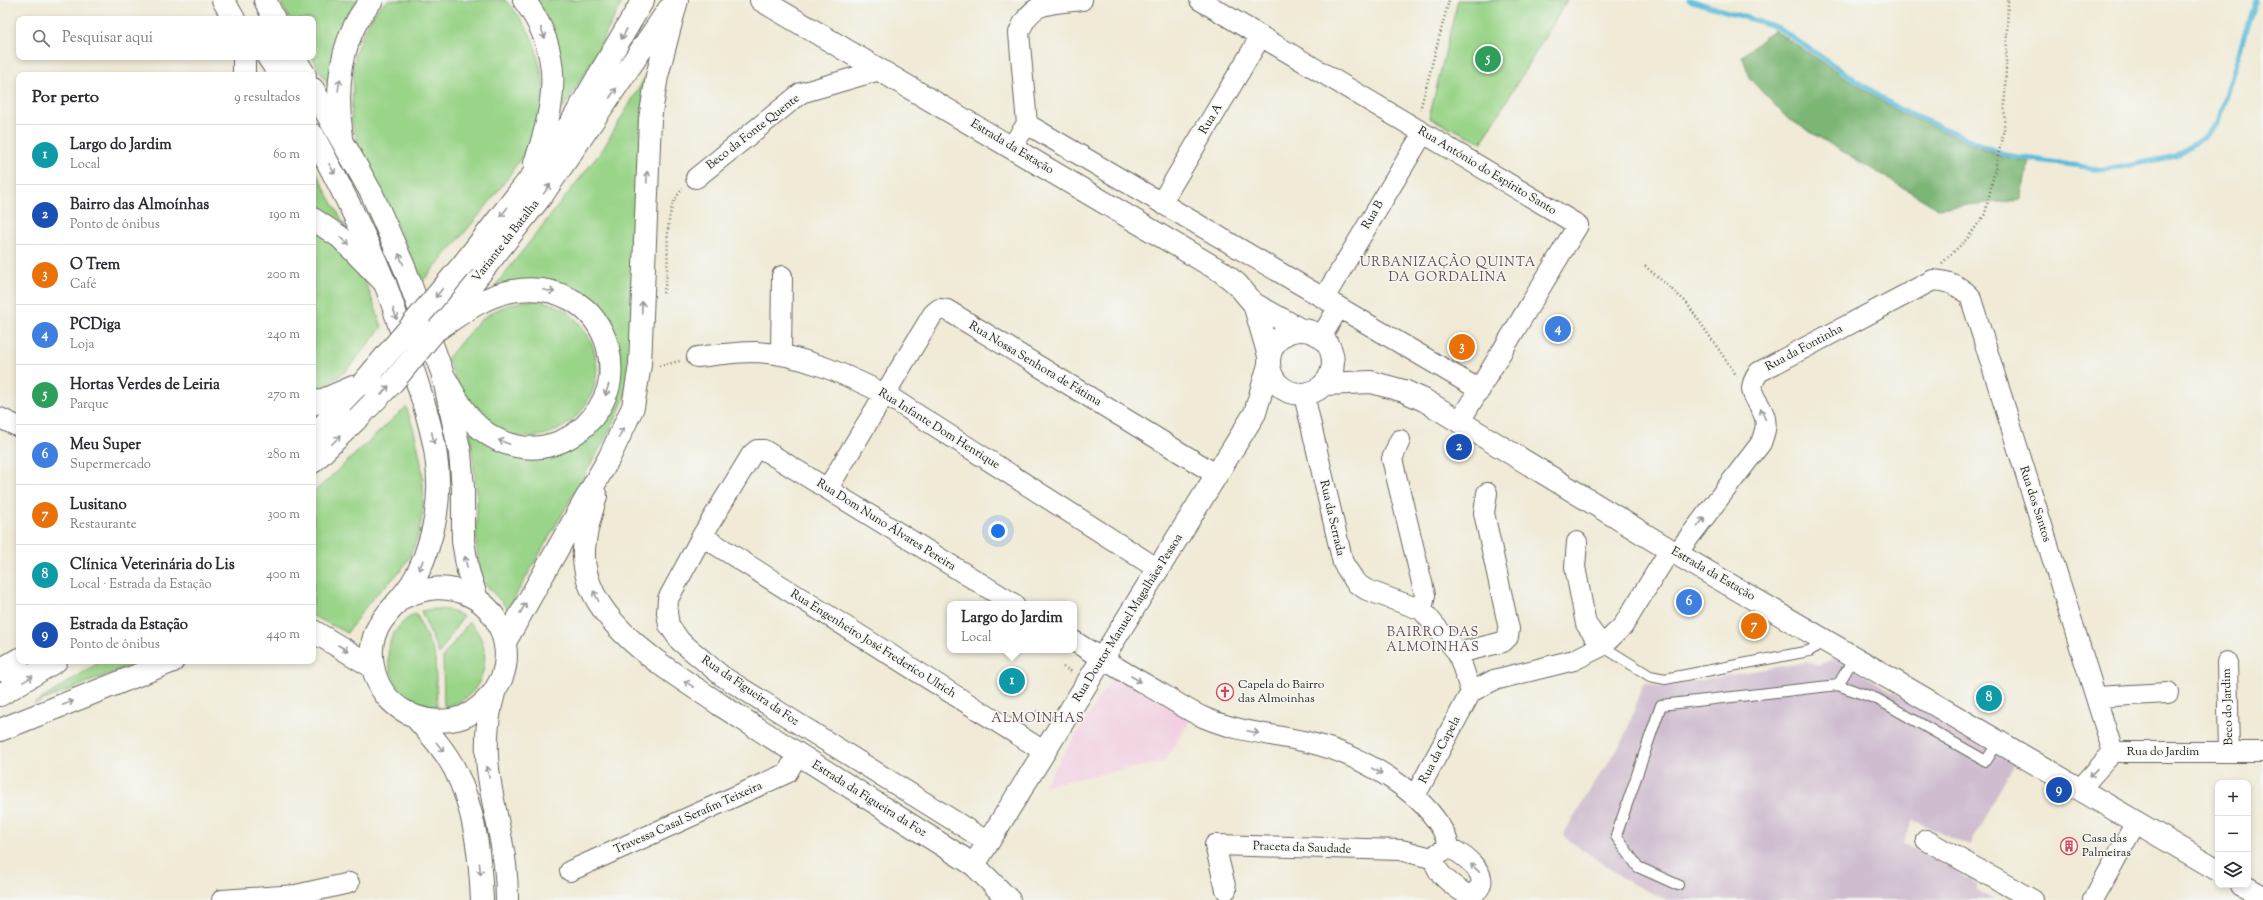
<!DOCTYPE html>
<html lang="pt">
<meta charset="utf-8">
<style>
body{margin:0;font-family:"Sorts Mill Goudy",serif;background:#f7f7f7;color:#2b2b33}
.controls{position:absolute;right:12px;bottom:12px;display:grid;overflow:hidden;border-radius:8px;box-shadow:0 2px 6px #0003}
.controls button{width:36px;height:36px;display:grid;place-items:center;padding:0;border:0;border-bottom:1px solid #e1e1e2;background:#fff;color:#2b2b33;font:20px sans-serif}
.you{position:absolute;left:998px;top:531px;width:14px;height:14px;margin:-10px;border:3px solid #fff;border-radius:50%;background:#1a73e8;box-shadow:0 0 0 6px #1a73e833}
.badge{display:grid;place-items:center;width:26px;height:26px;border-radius:50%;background:#db2777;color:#fff;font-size:13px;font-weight:700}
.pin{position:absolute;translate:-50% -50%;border:2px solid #fff;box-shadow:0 1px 4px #0006}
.popup{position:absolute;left:947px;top:601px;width:130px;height:52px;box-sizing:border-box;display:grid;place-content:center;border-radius:8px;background:#fff;filter:drop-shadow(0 1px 3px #0005);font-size:13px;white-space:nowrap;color:#7c7c81}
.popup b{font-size:15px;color:#2b2b33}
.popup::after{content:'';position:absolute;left:50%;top:100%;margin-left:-8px;border:8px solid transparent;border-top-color:#fff}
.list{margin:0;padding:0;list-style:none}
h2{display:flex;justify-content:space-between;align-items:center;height:52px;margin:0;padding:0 16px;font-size:17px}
h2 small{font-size:13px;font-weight:400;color:#7c7c81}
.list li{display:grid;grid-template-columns:26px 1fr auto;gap:12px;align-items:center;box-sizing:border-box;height:60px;padding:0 16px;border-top:1px solid #e1e1e2}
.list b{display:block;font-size:15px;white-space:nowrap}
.list p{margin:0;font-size:13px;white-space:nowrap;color:#7c7c81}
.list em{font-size:13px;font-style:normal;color:#7c7c81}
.icon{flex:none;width:22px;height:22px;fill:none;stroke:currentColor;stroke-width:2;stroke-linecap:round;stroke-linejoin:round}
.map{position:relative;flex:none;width:2263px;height:900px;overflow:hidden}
.search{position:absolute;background:#fff;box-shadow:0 2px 6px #0003;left:16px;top:16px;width:300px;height:44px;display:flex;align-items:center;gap:10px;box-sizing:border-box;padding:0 14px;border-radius:8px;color:#7c7c81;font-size:15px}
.panel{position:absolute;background:#fff;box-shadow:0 2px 6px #0003;left:16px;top:72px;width:300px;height:592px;border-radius:8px}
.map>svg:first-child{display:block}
</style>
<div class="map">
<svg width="2263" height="900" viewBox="0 0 2263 900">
<rect width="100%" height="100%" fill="#f6f6f2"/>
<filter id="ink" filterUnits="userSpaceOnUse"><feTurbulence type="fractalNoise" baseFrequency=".025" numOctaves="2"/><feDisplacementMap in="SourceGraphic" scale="8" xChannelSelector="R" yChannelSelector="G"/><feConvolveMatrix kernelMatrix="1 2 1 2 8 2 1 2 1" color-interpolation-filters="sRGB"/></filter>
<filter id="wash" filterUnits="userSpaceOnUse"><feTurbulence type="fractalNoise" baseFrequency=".012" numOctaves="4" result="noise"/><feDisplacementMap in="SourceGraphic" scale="16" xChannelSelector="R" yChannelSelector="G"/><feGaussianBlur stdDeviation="0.9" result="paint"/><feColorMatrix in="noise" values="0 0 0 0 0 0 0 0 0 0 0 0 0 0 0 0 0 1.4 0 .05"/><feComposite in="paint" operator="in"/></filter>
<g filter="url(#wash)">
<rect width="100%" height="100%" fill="#f0ead6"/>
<!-- built -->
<path fill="#f2cfe1" d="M1114,675L1191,719L1164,762L1044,785Z"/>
<!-- industrial -->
<path fill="#cfbdcf" d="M1835,658L2014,763L1970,846L1913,820L1903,843L1978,883L1975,889L1995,900H1667L1630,883L1563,836L1593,785L1624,739L1644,682L1661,687L1806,662L1819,665Z"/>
<!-- green -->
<path fill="#9ad488" stroke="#5b7852" d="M279,0H357C335,33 335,52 331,90L312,57L313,19H290Z
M388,0H505C520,15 532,33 537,54C541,68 544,84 544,99C543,150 456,241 423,281L360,149L351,121L355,53L364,30L378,8Z
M535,0H623L590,65L562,110V81Z
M1458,0H1567L1482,142L1429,118Z
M646,76L638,162L631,362L626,394L613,425L508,609L484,583L478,566L476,536L477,496L470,432L568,449L590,436L605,416L597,310L494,287L603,149Z
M313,167L346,228L313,207Z
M313,228L349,256L367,286L382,327L345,372L313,393Z
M538,300C546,303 555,304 561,308C572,313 582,326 588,336C619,391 562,455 503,432C493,427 472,407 465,398C457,387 453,371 447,359C478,322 487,304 538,300Z
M406,407C424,457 435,517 404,566C397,577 386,584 377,594C365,606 357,619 347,633L313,616V493Z
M432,609L448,610L463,616L439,654L421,611Z
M416,613L435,656L437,706C401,711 379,666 392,637C397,626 406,619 416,613Z
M469,622C498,648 485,702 444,706L443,657Z
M101,661H141L34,704Z"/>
<!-- forest -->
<path fill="#7bb674" stroke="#4c6948" d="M1774,30L1897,111L2004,158L2029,161L2020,200L1937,208L1787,118L1751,80L1742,56Z"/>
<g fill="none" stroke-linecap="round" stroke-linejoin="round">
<!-- stream -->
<path stroke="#5abbd8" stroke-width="5" d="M1689,0L1777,27L1899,109L2005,155L2106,170L2176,156L2205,136L2218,122L2255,0"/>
</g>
</g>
<g filter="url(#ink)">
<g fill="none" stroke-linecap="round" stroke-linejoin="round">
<!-- lane casing -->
<g stroke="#66645d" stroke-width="12">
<path id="lane" d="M1602,646L1650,676L1665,679L1809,651L1814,648L1823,637
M1855,656L1838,685L1877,699L1986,761L1999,741
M1678,885L1638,867L1616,836L1661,705L1838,685"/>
</g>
<!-- street casing -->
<g stroke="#66645d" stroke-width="22">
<path id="street" d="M1200,0L1578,225L1460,421
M1027,124L1480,390
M1012,146L1027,124L1019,33C1031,0 1050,4 1082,0
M696,178L801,93L880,70
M1161,203L1261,36
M1324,298L1423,133
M1321,337L1339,307
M781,355L782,276
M697,357C716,355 736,352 755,352C801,354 844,374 885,394L1158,569
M1304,395L1343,563L1356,583L1367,590L1422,610L1458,653L1471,692
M0,418L19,427
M1400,440L1392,459L1425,595L1422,610
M828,488L933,314L939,309L947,310L1217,475
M702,536L1045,752
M1577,542L1575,567L1586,624L1602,646
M1677,553L1761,443C1764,434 1768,425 1764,415C1757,396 1744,393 1759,372L1933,280C1949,281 1958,285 1970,296L2113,752
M1074,641C1103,660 1133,677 1162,694C1176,702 1190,712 1205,718C1238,732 1273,734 1307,742C1359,754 1434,794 1450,848C1466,856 1498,880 1471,895C1463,895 1440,876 1437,868C1434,863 1435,859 1438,853L1450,848
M1458,653L1503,642L1508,637L1509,629L1484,513L1487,493
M2227,662L2229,752
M2096,697L2168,693
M2080,789L2113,752H2263
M1415,796L1471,692L1494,680L1574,660L1602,646L1623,626L1670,550
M1926,840L2033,900
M988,842L722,676L680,641L669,625L667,613L668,599L702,536L752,454L757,450H764L1014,604
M570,871L787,773L798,754
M1226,890L1215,845L1401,850L1435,859
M222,900L296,895L349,883
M2093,900L2136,822"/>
</g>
<!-- secondary casing -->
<g stroke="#66645d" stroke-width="24">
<path id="secondary" d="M761,0L1222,272L1237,284L1254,304L1269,356
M1254,304L1301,330
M1269 362a32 32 0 1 1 64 0a32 32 0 1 1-64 0Z
M1325,384L1371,382L1404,391L1424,400L1670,550L2218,870
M722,706L974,865L1009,900
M974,865L1255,413L1268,368
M2242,885L2263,897"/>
</g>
<!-- primary casing -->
<g stroke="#66645d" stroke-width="24">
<path id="primary" d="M265,0L274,19
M268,57L280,75
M294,57L305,75
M313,89L372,194L405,269L443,375L460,453L463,488V541L468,571L477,599
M313,135C339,183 363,230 384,281C394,305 401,332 409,357C428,417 449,470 432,533C428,548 423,564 415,578C397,611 365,621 373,666C380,708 424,730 463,717C476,712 485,702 494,692
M402,598C426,587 447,584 471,596C499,610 513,648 502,677C500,683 495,688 494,693C488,714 486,735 487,756C488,784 496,812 501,840C505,859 507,880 507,900
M415,717C429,733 444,749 454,768C475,808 480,856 482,900"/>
</g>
<!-- highway casing -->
<g stroke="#66645d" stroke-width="24">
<path id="highway" d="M223,0L234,19
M524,0C564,53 556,104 535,163
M244,57V75
M342,137C335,91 339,37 372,0
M313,219L340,237L385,283
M464,263L554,148L572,121L643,0
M445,318L543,194L669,9
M435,331C458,316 483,296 512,291C556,283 596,304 608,348C611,361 612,379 607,392C587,445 526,466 481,429C464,415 454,393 443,375
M313,404L353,387
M313,436L362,384
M313,462L358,418
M596,496C591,513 585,531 584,550C580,621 671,671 722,706
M313,631L373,667
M505,642L609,458L633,407L640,365L650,119L657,76L677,0
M0,670L19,659
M0,695L56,661
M0,730L173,661"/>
</g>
<!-- path -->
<path stroke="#66645d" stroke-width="2.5" stroke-dasharray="1 3" stroke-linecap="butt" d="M1420,110L1449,0
M1942,263L1967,239L1985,214L2004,129L2008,0
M1645,266L1686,302L1737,376
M663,293C674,263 658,212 683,189
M659,366L680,361
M1063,667L1072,672
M1036,711L1044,717"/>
<!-- lane -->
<use href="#lane" stroke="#fff" stroke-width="10"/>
<!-- street -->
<use href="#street" stroke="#fff" stroke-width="20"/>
<!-- secondary -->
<use href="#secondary" stroke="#fff" stroke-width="22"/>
<!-- primary -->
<use href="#primary" stroke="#fff" stroke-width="22"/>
<!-- highway -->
<use href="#highway" stroke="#fff" stroke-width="22"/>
<!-- highway-bridge casing -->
<g stroke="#66645d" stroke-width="24" stroke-linecap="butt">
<path id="highway-bridge" d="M362,384L464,263
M358,418L393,382L435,331"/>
</g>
<!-- highway-bridge -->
<use href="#highway-bridge" stroke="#fff" stroke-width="22"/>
</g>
<!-- one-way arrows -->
<defs><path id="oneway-shaft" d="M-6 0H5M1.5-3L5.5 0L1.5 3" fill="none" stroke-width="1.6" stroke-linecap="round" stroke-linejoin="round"/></defs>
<g stroke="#999">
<use href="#oneway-shaft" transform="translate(543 33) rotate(68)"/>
<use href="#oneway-shaft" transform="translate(624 34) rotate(119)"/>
<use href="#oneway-shaft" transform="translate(339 85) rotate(-81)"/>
<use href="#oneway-shaft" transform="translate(613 93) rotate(-56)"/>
<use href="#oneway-shaft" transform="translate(332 169) rotate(61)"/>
<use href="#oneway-shaft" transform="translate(647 177) rotate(-88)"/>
<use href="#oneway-shaft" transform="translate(547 189) rotate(-54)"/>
<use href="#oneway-shaft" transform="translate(504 212) rotate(128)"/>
<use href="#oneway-shaft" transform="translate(345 241) rotate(43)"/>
<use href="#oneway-shaft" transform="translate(401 259) rotate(-112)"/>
<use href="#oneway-shaft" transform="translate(549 291) rotate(12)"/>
<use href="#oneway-shaft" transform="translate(439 293) rotate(129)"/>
<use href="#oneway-shaft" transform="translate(642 307) rotate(-88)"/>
<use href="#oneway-shaft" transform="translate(395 314) rotate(72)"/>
<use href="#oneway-shaft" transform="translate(385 390) rotate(-48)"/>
<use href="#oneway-shaft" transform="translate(607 390) rotate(107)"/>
<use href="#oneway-shaft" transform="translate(1763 414) rotate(-113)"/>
<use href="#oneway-shaft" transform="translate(621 433) rotate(-64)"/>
<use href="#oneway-shaft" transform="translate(433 438) rotate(77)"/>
<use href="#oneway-shaft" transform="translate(336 440) rotate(-45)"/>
<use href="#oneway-shaft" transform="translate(504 442) rotate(-159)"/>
<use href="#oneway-shaft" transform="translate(1701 522) rotate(-53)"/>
<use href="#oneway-shaft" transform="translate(466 562) rotate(-101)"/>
<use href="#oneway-shaft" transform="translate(421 565) rotate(113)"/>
<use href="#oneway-shaft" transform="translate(596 596) rotate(-117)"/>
<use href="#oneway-shaft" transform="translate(523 608) rotate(-61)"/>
<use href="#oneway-shaft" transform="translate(343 648) rotate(30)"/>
<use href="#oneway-shaft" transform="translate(28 679) rotate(-32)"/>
<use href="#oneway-shaft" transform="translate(1136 679) rotate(30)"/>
<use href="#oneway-shaft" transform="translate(689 684) rotate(-146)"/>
<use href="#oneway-shaft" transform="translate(68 703) rotate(-22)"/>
<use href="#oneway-shaft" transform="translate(1253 732) rotate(12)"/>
<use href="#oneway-shaft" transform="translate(440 747) rotate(51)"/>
<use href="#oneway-shaft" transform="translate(1377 771) rotate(28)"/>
<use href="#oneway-shaft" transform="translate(488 772) rotate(-101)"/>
<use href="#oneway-shaft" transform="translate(2093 773) rotate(133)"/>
<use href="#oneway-shaft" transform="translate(1475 868) rotate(-137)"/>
<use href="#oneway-shaft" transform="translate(480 869) rotate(84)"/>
</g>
</g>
<!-- icons -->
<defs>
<g id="church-ring" transform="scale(0.9)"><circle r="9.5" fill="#f6f6f2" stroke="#d1495b" stroke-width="1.5"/><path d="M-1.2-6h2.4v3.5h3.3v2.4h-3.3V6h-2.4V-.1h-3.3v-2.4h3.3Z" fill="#d1495b"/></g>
<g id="building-ring" transform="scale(0.9)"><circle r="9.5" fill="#f6f6f2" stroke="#d1495b" stroke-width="1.5"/><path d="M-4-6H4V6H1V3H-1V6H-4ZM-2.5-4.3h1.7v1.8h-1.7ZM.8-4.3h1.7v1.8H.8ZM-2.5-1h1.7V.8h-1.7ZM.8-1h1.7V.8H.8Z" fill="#d1495b"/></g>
</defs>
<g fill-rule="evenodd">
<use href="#church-ring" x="1225" y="692"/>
<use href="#building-ring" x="2069" y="846"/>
</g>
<g text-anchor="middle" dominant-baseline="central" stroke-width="3" stroke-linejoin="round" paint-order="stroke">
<!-- street labels -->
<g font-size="12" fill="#1c1c1c" stroke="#f6f6f2">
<text transform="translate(1211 119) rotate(-59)">Rua A</text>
<text transform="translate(753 132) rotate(-38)">Beco da Fonte Quente</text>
<text transform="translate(1012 147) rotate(31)">Estrada da Estação</text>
<text transform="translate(1487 171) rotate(31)">Rua António do Espírito Santo</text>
<text transform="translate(1373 215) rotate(-59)">Rua B</text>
<text transform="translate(506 241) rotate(-52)">Variante da Batalha</text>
<text transform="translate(1804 348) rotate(-28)">Rua da Fontinha</text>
<text transform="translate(1035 364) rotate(31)">Rua Nossa Senhora de Fátima</text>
<text transform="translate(939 429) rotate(32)">Rua Infante Dom Henrique</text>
<text transform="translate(2035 504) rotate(72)">Rua dos Santos</text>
<text transform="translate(1332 518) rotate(77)">Rua da Serrada</text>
<text transform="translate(886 525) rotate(32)">Rua Dom Nuno Álvares Pereira</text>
<text transform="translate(1713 574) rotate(30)">Estrada da Estação</text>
<text transform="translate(1128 618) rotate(-58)">Rua Doutor Manuel Magalhães Pessoa</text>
<text transform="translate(873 644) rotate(32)">Rua Engenheiro José Frederico Ulrich</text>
<text transform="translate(750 691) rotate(34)">Rua da Figueira da Foz</text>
<text transform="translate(2228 707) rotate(-92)">Beco do Jardim</text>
<text transform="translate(1440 750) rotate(-62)">Rua da Capela</text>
<text x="2163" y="752">Rua do Jardim</text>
<text transform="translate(869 799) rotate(32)">Estrada da Figueira da Foz</text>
<text transform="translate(688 818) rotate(-24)">Travessa Casal Serafim Teixeira</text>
<text transform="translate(1302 848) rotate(2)">Praceta da Saudade</text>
</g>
<!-- poi labels -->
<g font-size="12" fill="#1c1c1c" stroke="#f6f6f2" text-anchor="start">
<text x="1238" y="685">Capela do Bairro<tspan x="1238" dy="14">das Almoinhas</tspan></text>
<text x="2082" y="839">Casa das<tspan x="2082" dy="14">Palmeiras</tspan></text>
</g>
<!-- neighbourhood labels -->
<g font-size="13" letter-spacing="1" fill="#664c56" stroke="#f6f6f2">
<text x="1448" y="263">URBANIZAÇÃO QUINTA<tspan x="1448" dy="15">DA GORDALINA</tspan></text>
<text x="1433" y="633">BAIRRO DAS<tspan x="1433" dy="15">ALMOINHAS</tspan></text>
<text x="1038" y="719">ALMOINHAS</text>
</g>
</g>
</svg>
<div class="controls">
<button>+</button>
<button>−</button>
<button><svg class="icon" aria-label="layers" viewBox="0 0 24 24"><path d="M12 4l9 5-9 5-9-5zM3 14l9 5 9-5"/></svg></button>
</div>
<div class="you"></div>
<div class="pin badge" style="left:1012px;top:681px;background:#0f9aa8">1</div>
<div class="popup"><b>Largo do Jardim</b>Local</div>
<div class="pin badge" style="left:1459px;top:447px;background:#1a4fb4">2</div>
<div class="pin badge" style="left:1462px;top:347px;background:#e8710a">3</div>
<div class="pin badge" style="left:1558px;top:329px;background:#3f7fe0">4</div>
<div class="pin badge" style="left:1488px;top:59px;background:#2e9e5b">5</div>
<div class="pin badge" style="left:1689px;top:602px;background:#3f7fe0">6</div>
<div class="pin badge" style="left:1754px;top:626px;background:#e8710a">7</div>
<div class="pin badge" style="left:1989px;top:698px;background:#0f9aa8">8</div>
<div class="pin badge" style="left:2059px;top:790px;background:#1a4fb4">9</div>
<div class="search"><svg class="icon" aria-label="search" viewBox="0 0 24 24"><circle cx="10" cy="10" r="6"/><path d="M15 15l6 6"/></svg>Pesquisar aqui</div>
<section class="panel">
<h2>Por perto<small>9 resultados</small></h2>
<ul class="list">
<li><span class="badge" style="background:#0f9aa8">1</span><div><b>Largo do Jardim</b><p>Local</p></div><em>60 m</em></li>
<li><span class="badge" style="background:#1a4fb4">2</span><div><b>Bairro das Almoínhas</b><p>Ponto de ônibus</p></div><em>190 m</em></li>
<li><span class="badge" style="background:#e8710a">3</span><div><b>O Trem</b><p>Café</p></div><em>200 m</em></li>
<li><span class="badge" style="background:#3f7fe0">4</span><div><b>PCDiga</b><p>Loja</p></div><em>240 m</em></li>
<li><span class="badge" style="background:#2e9e5b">5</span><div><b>Hortas Verdes de Leiria</b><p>Parque</p></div><em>270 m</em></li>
<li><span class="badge" style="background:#3f7fe0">6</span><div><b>Meu Super</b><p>Supermercado</p></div><em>280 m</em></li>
<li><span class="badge" style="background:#e8710a">7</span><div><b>Lusitano</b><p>Restaurante</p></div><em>300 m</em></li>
<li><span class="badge" style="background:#0f9aa8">8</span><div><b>Clínica Veterinária do Lis</b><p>Local · Estrada da Estação</p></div><em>400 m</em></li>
<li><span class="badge" style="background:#1a4fb4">9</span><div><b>Estrada da Estação</b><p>Ponto de ônibus</p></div><em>440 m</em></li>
</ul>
</section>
</div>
